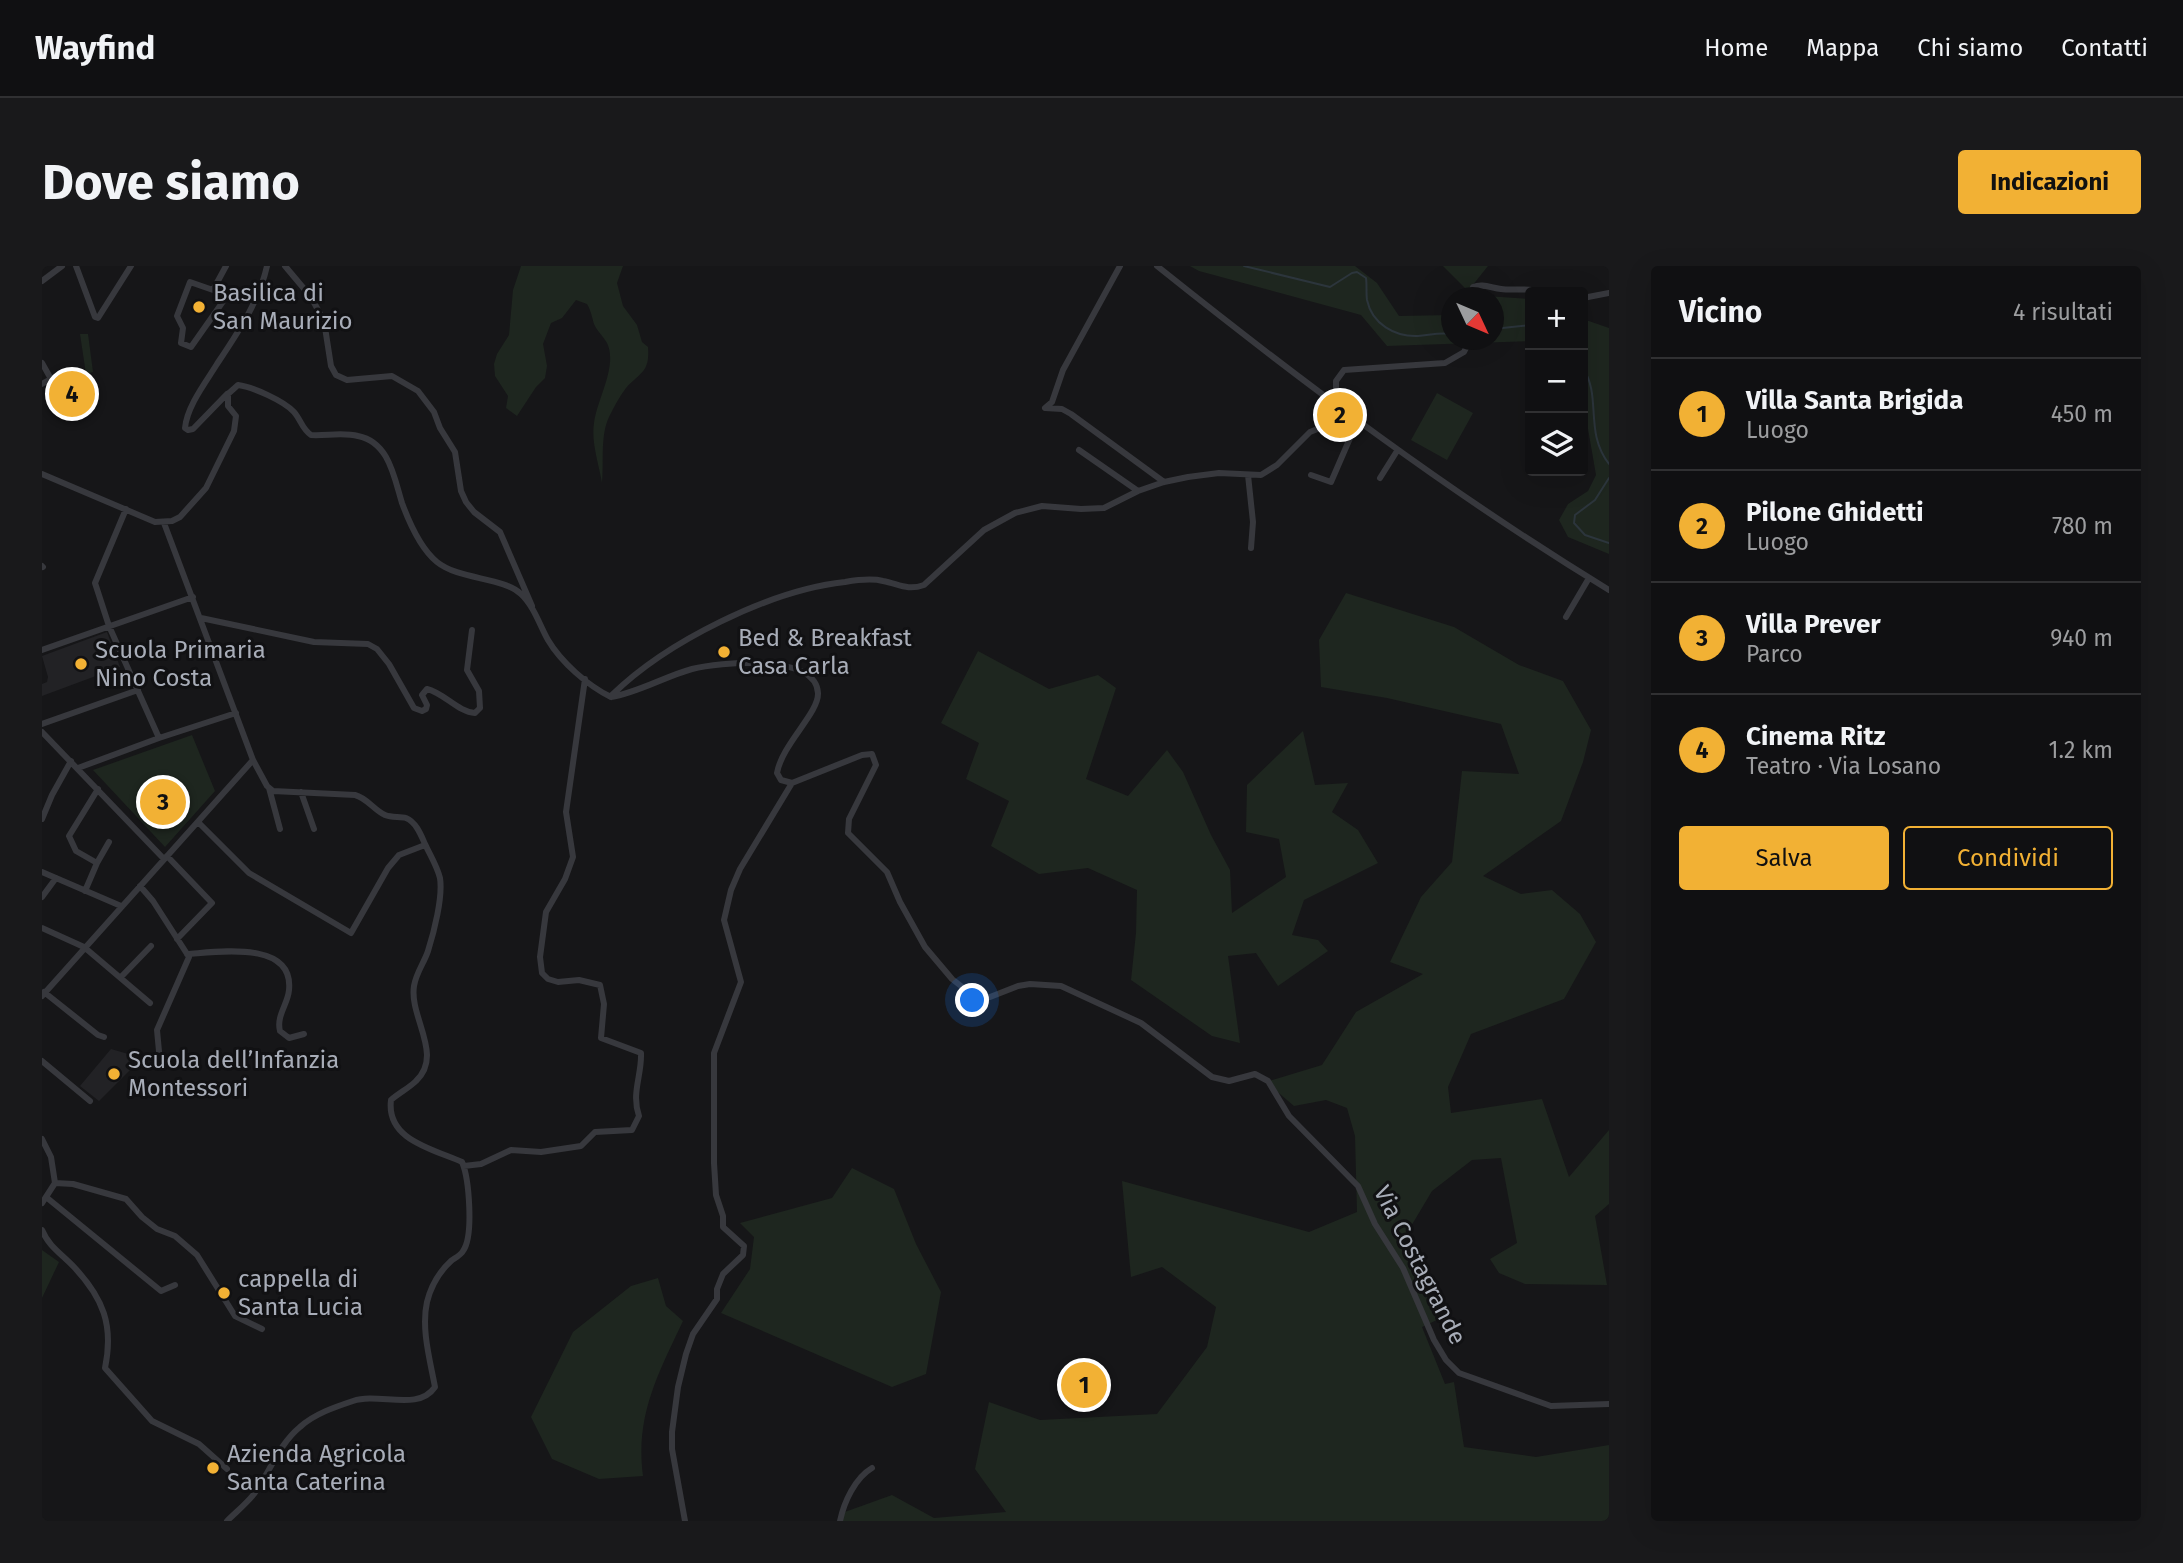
<!DOCTYPE html>
<html lang="it">
<meta charset="utf-8">
<style>
body{margin:0;font-family:"Fira Sans",sans-serif;background:#19191b;color:#f1f3f6}
.controls{position:absolute;right:21px;top:21px;display:grid;overflow:hidden;border-radius:7px;box-shadow:0 7px 28px #0002}
.controls button{width:63px;height:63px;display:grid;place-items:center;padding:0;border:0;border-bottom:2px solid #303032;background:#101012;color:#f1f3f6;font:35px sans-serif}
.compass{position:absolute;left:1399px;top:21px;width:63px;height:63px;border-radius:50%;background:#101012;box-shadow:0 7px 28px #0002;rotate:134deg}
.you{position:absolute;left:931px;top:735px;width:24px;height:24px;margin:-18px;border:5px solid #fff;border-radius:50%;background:#1a73e8;box-shadow:0 0 0 10px #1a73e833}
.badge{display:grid;place-items:center;width:46px;height:46px;border-radius:50%;background:#f2b134;color:#111;font-size:23px;font-weight:700}
.pin{position:absolute;translate:-50% -50%;border:4px solid #fff;box-shadow:0 2px 7px #0006}
.list{margin:0;padding:0;list-style:none}
h2{display:flex;justify-content:space-between;align-items:center;height:91px;margin:0;padding:0 28px;font-size:30px}
h2 small{font-size:23px;font-weight:400;color:#9c9d9f}
.list li{display:grid;grid-template-columns:46px 1fr auto;gap:21px;align-items:center;box-sizing:border-box;height:112px;padding:0 28px;border-top:2px solid #303032}
.list b{display:block;font-size:26px;white-space:nowrap}
.list p{margin:0;font-size:23px;white-space:nowrap;color:#9c9d9f}
.list em{font-size:23px;font-style:normal;color:#9c9d9f}
.actions{display:flex;gap:14px;padding:21px 28px}
.actions a{flex:1;padding:16px 0;border:2px solid #f2b134;border-radius:7px;text-align:center;font-size:24px;color:#f2b134}
.actions .main{background:#f2b134;color:#111}
.icon{flex:none;width:38px;height:38px;fill:none;stroke:currentColor;stroke-width:2;stroke-linecap:round;stroke-linejoin:round}
.map{position:relative;flex:none;width:1567px;height:1255px;overflow:hidden;border-radius:7px}
header{display:flex;align-items:center;gap:42px;box-sizing:border-box;height:98px;padding:0 35px;background:#101012;border-bottom:2px solid #303032}
header strong{font-size:33px}
nav{display:flex;gap:38px;margin-inline-start:auto;font-size:24px}
.intro{display:flex;align-items:center;justify-content:space-between;box-sizing:border-box;height:168px;padding:0 42px}
h1{margin:0;font-size:49px}
.button{padding:18px 32px;border-radius:7px;background:#f2b134;color:#111;font-size:24px;font-weight:700}
main{display:flex;gap:42px;padding:0 42px}
aside{flex:1;background:#101012;border-radius:7px;box-shadow:0 7px 28px #0002}
.map>svg:first-child{display:block}
</style>
<header>
<strong>Wayfind</strong>
<nav><a>Home</a><a>Mappa</a><a>Chi siamo</a><a>Contatti</a></nav>
</header>
<div class="intro"><h1>Dove siamo</h1><a class="button">Indicazioni</a></div>
<main>
<div class="map">
<svg width="1567" height="1255" viewBox="0 0 1567 1255">
<rect width="100%" height="100%" fill="#161618"/>
<!-- built -->
<path fill="#222225" d="M65,366L78,401L0,430V418L5,416L6,411L0,390Z
M69,783L100,792L57,835L38,820Z"/>
<!-- green -->
<path fill="#1e261f" d="M479,0H581L575,17L581,40L595,59L600,76L606,81C608,106 599,106 584,122C577,131 572,141 567,151C558,170 562,196 560,217C557,198 549,177 552,157C555,133 576,100 565,77C561,70 555,65 552,58C550,51 549,45 545,38L534,34L520,52L509,57L501,78L505,100L503,112L494,121L475,150L464,142L466,130L453,110L452,98L455,88L467,69L471,24Z
M1148,0H1313L1335,17L1357,50L1409,49V74H1451V32L1441,31L1444,30L1486,33L1488,34V75L1345,80L1319,49L1157,5Z
M1401,0H1446L1426,25Z
M1541,53L1567,62V288L1526,271L1517,254L1526,238L1546,225L1554,209L1541,134Z
M38,68H46L51,106L44,108Z
M1395,127L1431,147L1405,194L1369,174Z
M1304,327L1412,361L1477,399L1521,415L1549,464L1541,496L1519,555L1441,610L1479,628L1510,624L1538,648L1554,676L1522,733L1429,768L1406,821L1409,847L1500,833L1527,911L1567,864V938L1553,950L1565,1019L1483,1018L1457,1007L1448,993L1475,977L1459,892L1430,894L1390,925L1365,967L1361,980L1399,1052L1380,1061L1403,1118L1412,1116L1422,1181L1494,1191L1567,1179V1255H798L800,1247L850,1229L892,1252L964,1246L933,1203L947,1136L998,1154L1115,1148L1165,1081L1174,1041L1120,1001L1089,1011L1080,915L1267,966L1315,946L1313,870L1305,842L1284,834L1252,840L1224,816L1280,799L1314,746L1381,708L1348,696L1379,631L1410,596L1420,505L1477,508L1459,458L1345,432L1279,421L1277,374Z
M936,385L1007,423L1056,409L1074,422L1044,513L1086,530L1125,484L1141,506L1169,569L1188,604L1190,647L1244,611L1237,573L1204,566L1205,519L1261,465L1273,519L1306,517L1290,546L1316,564L1336,597L1262,634L1250,669L1276,674L1286,685L1236,720L1214,687L1186,690L1198,777L1170,770L1089,714L1094,667L1095,624L1046,602L997,608L949,580L967,535L924,513L937,477L899,457Z
M150,469L173,525L123,581L51,504Z
M810,902L852,923L874,978L899,1026L884,1108L850,1121L679,1047L708,1003L712,971L698,957L790,932Z
M0,984L17,996L0,1032Z
M616,1012L624,1040L641,1055C616,1108 593,1150 601,1210L557,1213L510,1193L489,1151L531,1066L589,1020Z"/>
<g fill="none" stroke-linecap="round" stroke-linejoin="round">
<!-- stream -->
<path stroke="#2c353c" stroke-width="2" d="M1202,0L1288,21L1310,7L1315,6L1324,12C1325,19 1324,27 1325,34C1330,58 1353,71 1376,70C1388,69 1398,66 1409,68
M1451,63L1488,59
M1541,102C1560,131 1542,166 1567,198
M1567,212L1553,234L1533,249L1532,257L1543,269L1567,277"/>
<!-- minor -->
<path stroke="#37383d" stroke-width="6" d="M34,0L53,51L56,52L89,0
M184,0L171,24L148,16L135,50L141,62L139,77L149,81L187,27
M243,0L269,31L282,55L289,100L294,109L305,114L350,110L376,125L392,146L398,162L413,186L419,225L424,236L432,246L458,266L490,340
M1078,0L1021,104L1010,136L1003,142L1020,143L1029,148L1122,216
M1115,0C1260,116 1408,227 1567,324
M0,15L20,0
M1428,32L1431,21C1441,17 1449,22 1459,23C1473,25 1485,21 1499,26
M1541,32L1567,27
M0,97L9,113L0,118
M185,128L151,163L146,164L143,162C145,140 164,116 175,98C195,68 217,36 225,0
M1294,140V115L1302,104L1403,97L1422,86L1428,74
M1037,184L1096,225
M0,208L113,256L130,255L138,251L164,222L192,165L194,150L186,140V128L196,119C211,121 242,135 252,146C259,154 260,163 269,169C284,170 301,166 316,170C347,176 352,211 360,237C367,256 379,283 395,296C417,314 461,311 479,328C492,340 498,360 506,374C519,396 546,420 569,431
M1206,209L1211,256L1209,282
M1269,209L1289,216L1315,156
M1338,212L1355,185
M84,243L53,317L67,360L117,472
M122,257L211,494L225,520L231,525L313,529C325,532 332,544 343,549C350,552 358,550 364,552C374,556 379,569 383,578C388,589 395,600 398,612C401,631 392,666 386,685C382,697 374,707 372,720C367,751 402,789 374,815C367,822 357,827 349,834C344,874 391,883 420,896C427,912 432,970 421,985C419,989 413,992 409,995C397,1006 389,1020 385,1036C379,1063 388,1094 393,1121C376,1146 337,1126 311,1135C293,1141 272,1148 258,1161C237,1178 228,1206 212,1228C204,1238 194,1246 185,1255
M0,300L1,301
M1524,351L1547,312
M159,352L272,376L326,378L335,383L347,398L372,442L380,445L384,443L385,439L380,429L385,423C402,427 416,446 433,447L438,442L437,425L425,404L430,364
M0,384L151,331
M570,429C624,376 728,324 803,316C815,314 829,312 841,315C857,318 865,325 882,319L942,264L973,247L1000,240L1039,243L1062,242L1096,225L1122,216L1146,211L1177,207L1219,209L1235,199L1268,166L1308,150
M569,431C595,427 624,410 650,403C676,396 774,387 776,427C777,447 740,478 735,507L739,514L750,517L820,489L830,488L834,499L807,553L806,567L845,606L858,636L883,681L910,713L933,731H948L976,720L988,718L1019,720L1099,757L1170,811L1187,815L1213,808L1226,815L1247,850L1316,920L1333,958L1361,1002L1392,1074L1404,1094L1417,1107L1509,1140L1567,1138
M0,458L96,424
M0,466L122,593
M36,502L117,472L194,447
M227,522L238,563
M259,526L272,563
M0,553L10,529L29,495
M156,556L207,607L309,667L346,602L357,589L383,579
M125,590L170,637L135,673
M55,597L67,576
M0,606L79,640
M98,620L111,635L147,691L115,764L118,796
M43,625L55,597L34,585L27,570L56,523
M0,631L14,612
M0,662L42,681L108,737
M145,688C176,686 252,674 247,724C246,738 234,750 238,765L247,772L262,768
M79,711L109,680
M2,726L56,769L62,771
M0,730L211,494
M0,795L48,835
M0,873L9,891L13,917
M422,900L439,898L469,884L499,886L539,880L553,866L590,864L597,850C589,827 600,809 599,787L559,772L562,738L558,719L537,714L516,716L506,713L500,707L498,691L504,646L523,613L531,591L524,546L543,413
M13,917L31,918L84,933L100,951L115,963L133,970L155,989L193,1050L220,1063
M4,931L119,1025L133,1019
M0,937L13,917
M0,964C7,981 20,988 32,1001C61,1032 72,1059 63,1102L110,1155L157,1178L185,1203
M643,1255L630,1183V1166L636,1121L644,1088L651,1068L675,1033V1023L681,1008L701,989L702,980L681,961V950L674,929L672,897V787L699,716L682,654L689,624L698,603L750,517
M798,1255C802,1236 813,1212 830,1202"/>
</g>
<!-- markers -->
<g fill="#f2b134" stroke="#111113" stroke-width="2.5">
<circle cx="157" cy="41" r="7"/>
<circle cx="682" cy="386" r="7"/>
<circle cx="39" cy="398" r="7"/>
<circle cx="72" cy="808" r="7"/>
<circle cx="182" cy="1027" r="7"/>
<circle cx="171" cy="1202" r="7"/>
</g>
<g text-anchor="middle" dominant-baseline="central" stroke-width="6" stroke-linejoin="round" paint-order="stroke">
<!-- poi labels -->
<g font-size="24" fill="#a8adb8" stroke="#111113" text-anchor="start">
<text x="171" y="27">Basilica di<tspan x="171" dy="28">San Maurizio</tspan></text>
<text x="696" y="372">Bed &amp; Breakfast<tspan x="696" dy="28">Casa Carla</tspan></text>
<text x="53" y="384">Scuola Primaria<tspan x="53" dy="28">Nino Costa</tspan></text>
<text x="86" y="794">Scuola dell’Infanzia<tspan x="86" dy="28">Montessori</tspan></text>
<text x="196" y="1013">cappella di<tspan x="196" dy="28">Santa Lucia</tspan></text>
<text x="185" y="1188">Azienda Agricola<tspan x="185" dy="28">Santa Caterina</tspan></text>
</g>
<!-- street labels -->
<g font-size="24" fill="#a8adb8" stroke="#111113">
<text transform="translate(1378 999) rotate(63)">Via Costagrande</text>
</g>
</g>
</svg>
<div class="controls">
<button>+</button>
<button>−</button>
<button><svg class="icon" aria-label="layers" viewBox="0 0 24 24"><path d="M12 4l9 5-9 5-9-5zM3 14l9 5 9-5"/></svg></button>
</div>
<svg class="compass" viewBox="-18 -18 36 36"><path d="M0-13l5 13h-10z" fill="#e53935"/><path d="M0 13l5-13h-10z" fill="#9c9d9f"/></svg>
<div class="you"></div>
<div class="pin badge" style="left:1042px;top:1119px">1</div>
<div class="pin badge" style="left:1298px;top:149px">2</div>
<div class="pin badge" style="left:121px;top:536px">3</div>
<div class="pin badge" style="left:30px;top:128px">4</div>
</div>
<aside>
<h2>Vicino<small>4 risultati</small></h2>
<ul class="list">
<li><span class="badge">1</span><div><b>Villa Santa Brigida</b><p>Luogo</p></div><em>450 m</em></li>
<li><span class="badge">2</span><div><b>Pilone Ghidetti</b><p>Luogo</p></div><em>780 m</em></li>
<li><span class="badge">3</span><div><b>Villa Prever</b><p>Parco</p></div><em>940 m</em></li>
<li><span class="badge">4</span><div><b>Cinema Ritz</b><p>Teatro · Via Losano</p></div><em>1.2 km</em></li>
</ul>
<div class="actions"><a class="main">Salva</a><a>Condividi</a></div>
</aside>
</main>
